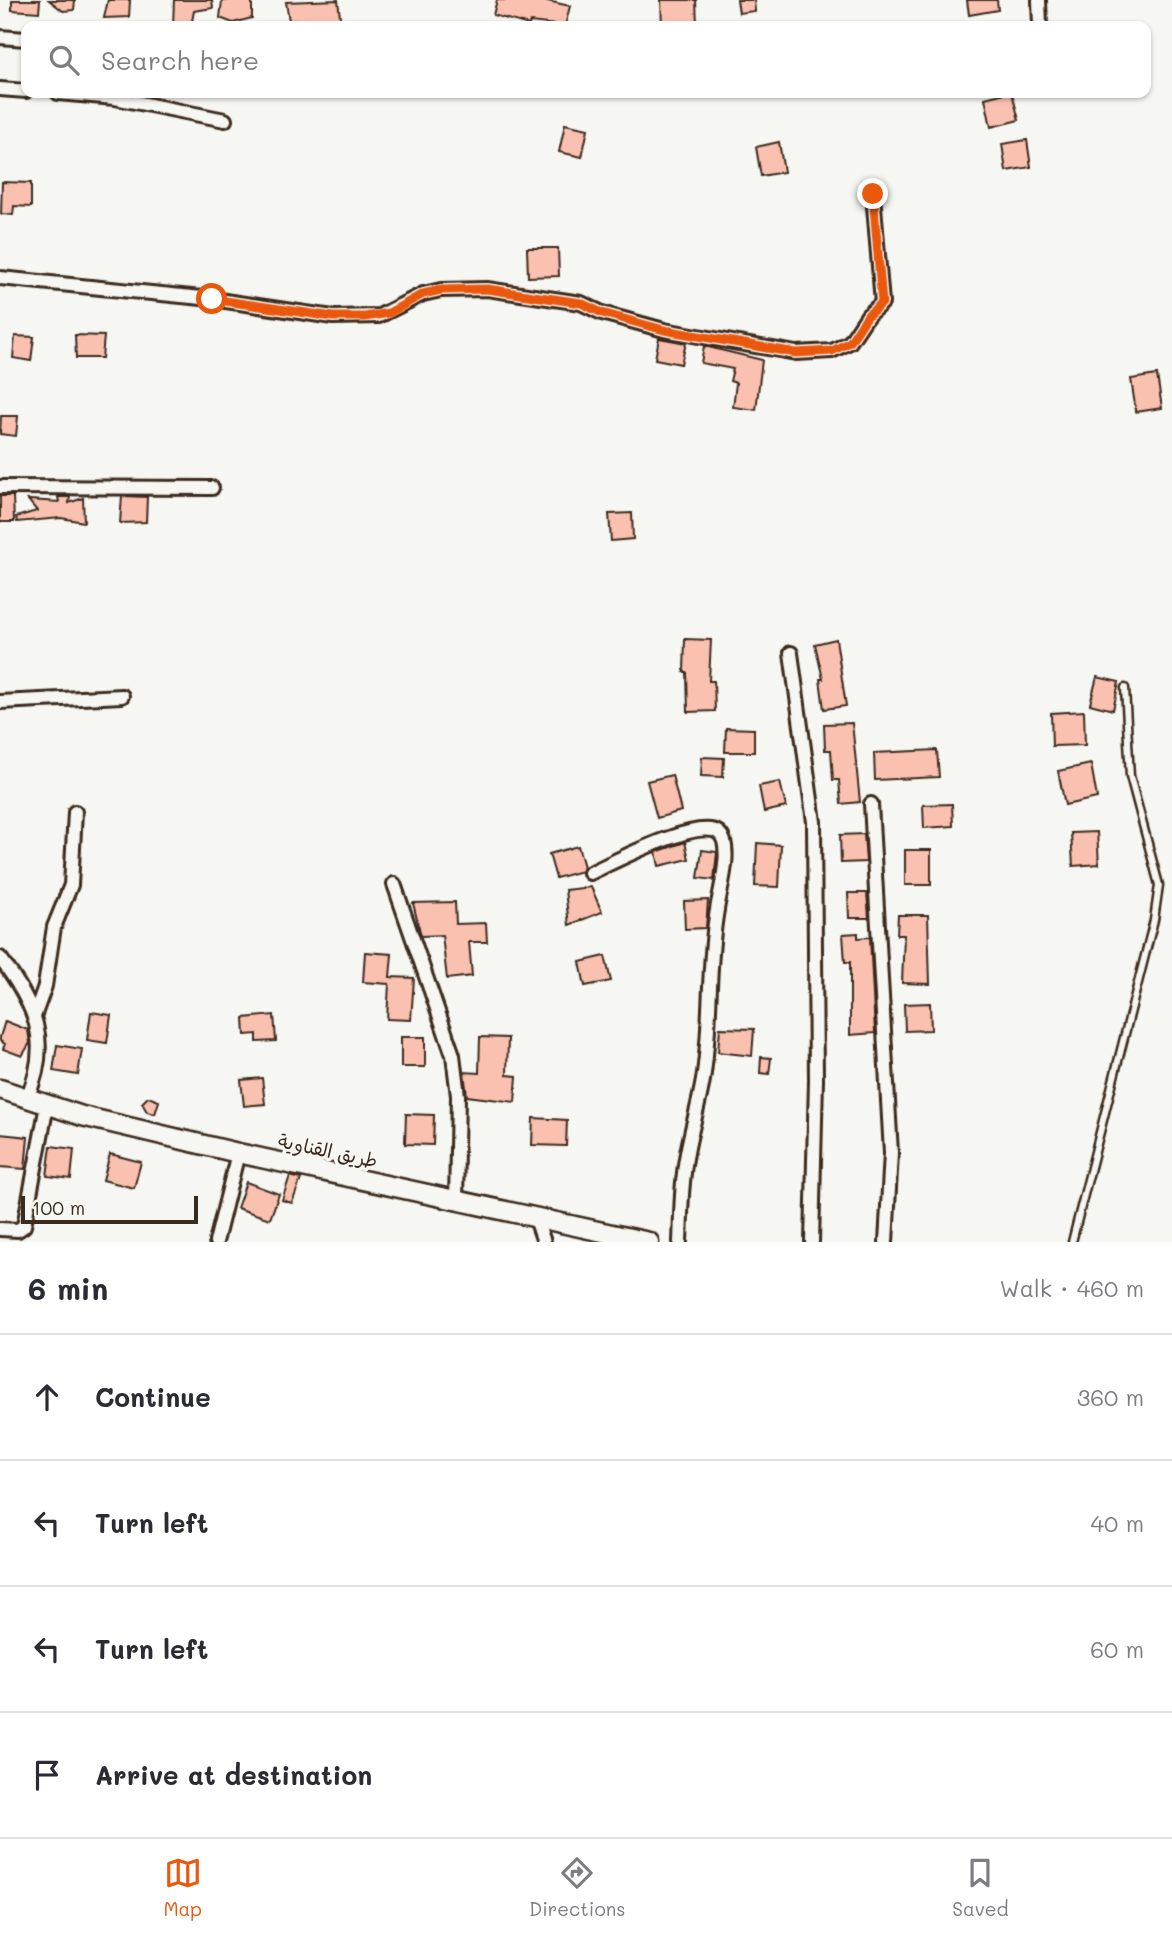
<!DOCTYPE html>
<meta charset="utf-8">
<style>
body{margin:0;font-family:Mali,"Playpen Sans Arabic",sans-serif;background:#f7f7f7;color:#2b2b33}
.scale{position:absolute;left:21px;bottom:18px;width:177px;box-sizing:border-box;padding-left:7px;border:4px solid #3b2a1e;border-top:0;font-size:19px;line-height:24px;white-space:nowrap;color:#3b2a1e;-webkit-text-stroke:5px #f6f6f2;paint-order:stroke}
.stop{position:absolute;width:21px;height:21px;margin:-16px;border:5px solid #ea580c;border-radius:50%;background:#fff}
.stop.end{background:#ea580c;border-color:#fff;box-shadow:0 2px 7px #0008}
.list{margin:0;padding:0;list-style:none}
h2{display:flex;justify-content:space-between;align-items:center;height:91px;margin:0;padding:0 28px;font-size:30px}
h2 small{font-size:23px;font-weight:400;color:#7c7c81}
.list li{display:grid;grid-template-columns:46px 1fr auto;gap:21px;align-items:center;box-sizing:border-box;height:126px;padding:0 28px;border-top:2px solid #e1e1e2}
.list b{display:block;font-size:26px;white-space:nowrap}
.list em{font-size:23px;font-style:normal;color:#7c7c81}
.icon{flex:none;width:38px;height:38px;fill:none;stroke:currentColor;stroke-width:2;stroke-linecap:round;stroke-linejoin:round}
.map{position:relative;flex:none;width:1172px;height:1242px;overflow:hidden}
.search{position:absolute;background:#fff;box-shadow:0 2px 5px #0004;left:21px;right:21px;top:21px;height:77px;display:flex;align-items:center;gap:18px;box-sizing:border-box;padding:0 24px;border-radius:14px;color:#7c7c81;font-size:26px}
.sheet{height:595px;background:#fff}
nav{display:flex;justify-content:space-around;align-items:center;box-sizing:border-box;height:98px;border-top:2px solid #e1e1e2;background:#fff;font-size:19px;color:#7c7c81}
nav a{display:grid;justify-items:center;gap:4px}
nav .on{color:#ea580c}
.map>svg:first-child{display:block}
</style>
<div class="map">
<svg width="1172" height="1242" viewBox="0 0 1172 1242">
<rect width="100%" height="100%" fill="#f6f6f2"/>
<filter id="ink" filterUnits="userSpaceOnUse"><feTurbulence type="fractalNoise" baseFrequency=".0143" numOctaves="2"/><feDisplacementMap in="SourceGraphic" scale="14" xChannelSelector="R" yChannelSelector="G"/><feConvolveMatrix kernelMatrix="1 2 1 2 8 2 1 2 1" color-interpolation-filters="sRGB"/></filter>
<g filter="url(#ink)">
<!-- building -->
<path fill="#fac1b1" stroke="#3b2a1e" stroke-width="2" d="M12,0H40L39,12L12,10Z
M49,0H75L74,10L63,11Z
M108,0H130L129,17L104,18Z
M174,0H212L213,8L194,11L191,26H173Z
M230,0H252V18L233,23L220,18L222,1Z
M338,0L341,26H301V20L289,21L286,2Z
M497,0H543L570,6L565,26L530,22L529,25L493,15Z
M661,0H696L697,24L662,26Z
M737,0H754L755,11L739,13Z
M967,0H997L998,10L969,15Z
M1005,93H1012L1019,120L991,127L985,98Z
M565,124L588,129L582,157L559,152Z
M1027,140L1031,167L1006,171L1002,144Z
M779,142L784,172L761,176L756,147Z
M2,182L31,183V207L14,206L13,215L1,214Z
M527,248H558L559,276L528,277Z
M75,335L104,336L102,358H76Z
M15,336L34,337L31,361L13,358Z
M659,338L686,343L681,364L655,359Z
M704,346L762,360L756,410L733,407L736,383L730,381L733,369L701,363Z
M1157,375L1162,408L1136,412L1131,379Z
M1,416H18L16,436L0,434Z
M0,496H13L14,522H0Z
M122,496L147,497L146,522L120,523Z
M58,497H70L69,503L83,498L84,522L61,518L17,522L16,517L37,511L28,500L59,502Z
M632,513L633,539L611,541L609,514Z
M685,639L711,640L709,681H714L715,711L688,712L687,672H684Z
M836,639L846,706L824,709L820,679H823L815,644Z
M1097,677L1119,682L1113,710L1090,704Z
M1084,711L1085,745L1052,746L1051,713Z
M852,723L860,802L841,804L839,780H833L831,750H825L824,724Z
M726,728L754,729V752H725Z
M937,750L939,777L875,780L874,753Z
M702,757L724,758L723,777L701,776Z
M1091,764L1097,798L1065,805L1058,771Z
M672,775L681,811L657,818L647,781Z
M780,782L786,807L764,812L759,786Z
M952,804L953,826L924,828L923,805Z
M1097,832L1099,864L1073,866L1071,833Z
M864,834L866,862L841,863L840,835Z
M685,842L689,859L659,866L656,852Z
M757,843L781,845L779,887L755,886Z
M578,846L584,867L582,871L556,878L549,854Z
M702,850L717,852L714,880L698,878Z
M905,850H931V885H905Z
M591,887L602,912L569,925L565,890Z
M848,893H867L869,918H849Z
M708,900L706,928L685,929L684,901Z
M455,902L456,924L486,923L487,942H469L472,976L447,979L442,935L421,936L413,903Z
M898,915H928L930,984L902,983L904,935H897Z
M858,933V938L870,937L875,1033L850,1035V962H845L843,934Z
M365,952L392,954L390,977L414,978L411,1020L387,1019L389,984L363,982Z
M605,956L611,981L585,986L580,962Z
M930,1003L931,1030L905,1031L904,1004Z
M91,1012L111,1015L107,1043L87,1040Z
M274,1015L276,1041L257,1042V1034L245,1035L244,1018Z
M5,1021L28,1030L30,1043L22,1056L3,1049L5,1044L0,1041V1037Z
M720,1028L754,1029L752,1056L718,1052Z
M401,1037H425V1067H401Z
M480,1037L508,1038L507,1075L517,1076L515,1102L467,1096L464,1072L479,1073Z
M57,1045L82,1049L78,1075L53,1071Z
M761,1057L771,1058L769,1074L760,1073Z
M262,1078L265,1104L244,1106L241,1080Z
M148,1097L159,1101L155,1114L147,1112L142,1103Z
M406,1114L434,1115L433,1145L405,1144Z
M533,1118L567,1120L566,1146L532,1145Z
M0,1134L28,1137L25,1169L0,1167Z
M51,1146L74,1149L71,1179L47,1176Z
M110,1154L141,1162L134,1188L103,1180Z
M290,1176L301,1179L292,1203L282,1200Z
M246,1182L279,1194L270,1219L237,1208Z"/>
<g fill="none" stroke-linecap="round" stroke-linejoin="round">
<!-- lane casing -->
<g stroke="#3b2a1e" stroke-width="11">
<path id="lane" d="M1072,1242L1154,920L1159,885L1130,776L1125,688"/>
</g>
<!-- street casing -->
<g stroke="#3b2a1e" stroke-width="18">
<path id="street" d="M1039,0L1040,26
M0,37L26,39
M0,89L26,91
M58,93L115,98L225,120
M0,278L212,299L333,317L379,316L423,294L441,290L487,289L581,303L602,313L664,330L796,353L832,351L850,342L868,315L882,303L873,194
M0,487L212,488
M791,653L814,822L816,1080L812,1242
M0,702L122,696
M871,804L891,1153L886,1242
M590,873C612,863 698,817 719,833C734,846 719,893 717,910C707,966 712,1024 703,1080C698,1111 687,1141 684,1173C681,1196 681,1219 680,1242
M394,884L453,1055L458,1096L456,1201
M0,958C35,1004 52,1042 27,1098
M35,1014L45,986L54,927L71,885L75,812
M535,1216L544,1242
M0,1229L18,1230L24,1226L47,1105
M216,1242L238,1153"/>
</g>
<!-- secondary casing -->
<g stroke="#3b2a1e" stroke-width="23">
<path id="secondary" d="M0,1089L82,1116L238,1153L649,1242"/>
</g>
<!-- lane -->
<use href="#lane" stroke="#f6f6f2" stroke-width="6"/>
<!-- street -->
<use href="#street" stroke="#f6f6f2" stroke-width="12"/>
<!-- secondary -->
<use href="#secondary" stroke="#f6f6f2" stroke-width="18"/>
</g>
</g>
<g fill="none" stroke-linecap="round" stroke-linejoin="round" filter="url(#ink)">
<!-- route -->
<path stroke="#ea580c" stroke-width="9" d="M212,299L333,317H365L389,313L423,294L441,290L487,289L581,303L602,313L664,330L796,353L832,351L850,342L868,315L882,303L873,194"/>
</g>
<g text-anchor="middle" dominant-baseline="central" stroke-width="7" stroke-linejoin="round" paint-order="stroke">
<!-- street labels -->
<g font-size="19" fill="#3b2a1e" stroke="#f6f6f2">
<text transform="translate(328 1150) rotate(12)">طريق القناوية</text>
</g>
</g>
</svg>
<div class="scale">100 m</div>
<div class="stop" style="left:212px;top:299px"></div>
<div class="stop end" style="left:873px;top:194px"></div>
<div class="search"><svg class="icon" aria-label="search" viewBox="0 0 24 24"><circle cx="10" cy="10" r="6"/><path d="M15 15l6 6"/></svg>Search here</div>
</div>
<section class="sheet">
<h2>6 min<small>Walk · 460 m</small></h2>
<ul class="list">
<li><svg class="icon" aria-label="ahead" viewBox="0 0 24 24"><path d="M12 20V5M6 11l6-6 6 6"/></svg><div><b>Continue</b></div><em>360 m</em></li>
<li><svg class="icon" aria-label="left" viewBox="0 0 24 24"><path d="M17 20v-9H6M10 6l-5 5 5 5"/></svg><div><b>Turn left</b></div><em>40 m</em></li>
<li><svg class="icon" aria-label="left" viewBox="0 0 24 24"><path d="M17 20v-9H6M10 6l-5 5 5 5"/></svg><div><b>Turn left</b></div><em>60 m</em></li>
<li><svg class="icon" aria-label="arrive" viewBox="0 0 24 24"><path d="M6 21V4h12l-3 4 3 4H6"/></svg><div><b>Arrive at destination</b></div></li>
</ul>
</section>
<nav>
<a class="on"><svg class="icon" aria-label="map" viewBox="0 0 24 24"><path d="M3 6l6-2 6 2 6-2v14l-6 2-6-2-6 2zM9 4v14M15 6v14"/></svg>Map</a>
<a><svg class="icon" aria-label="directions" viewBox="0 0 24 24"><path d="M12 3l9 9-9 9-9-9zM9 14v-3h6M13 9l2 2-2 2"/></svg>Directions</a>
<a><svg class="icon" aria-label="saved" viewBox="0 0 24 24"><path d="M7 4h10v16l-5-4-5 4z"/></svg>Saved</a>
</nav>
